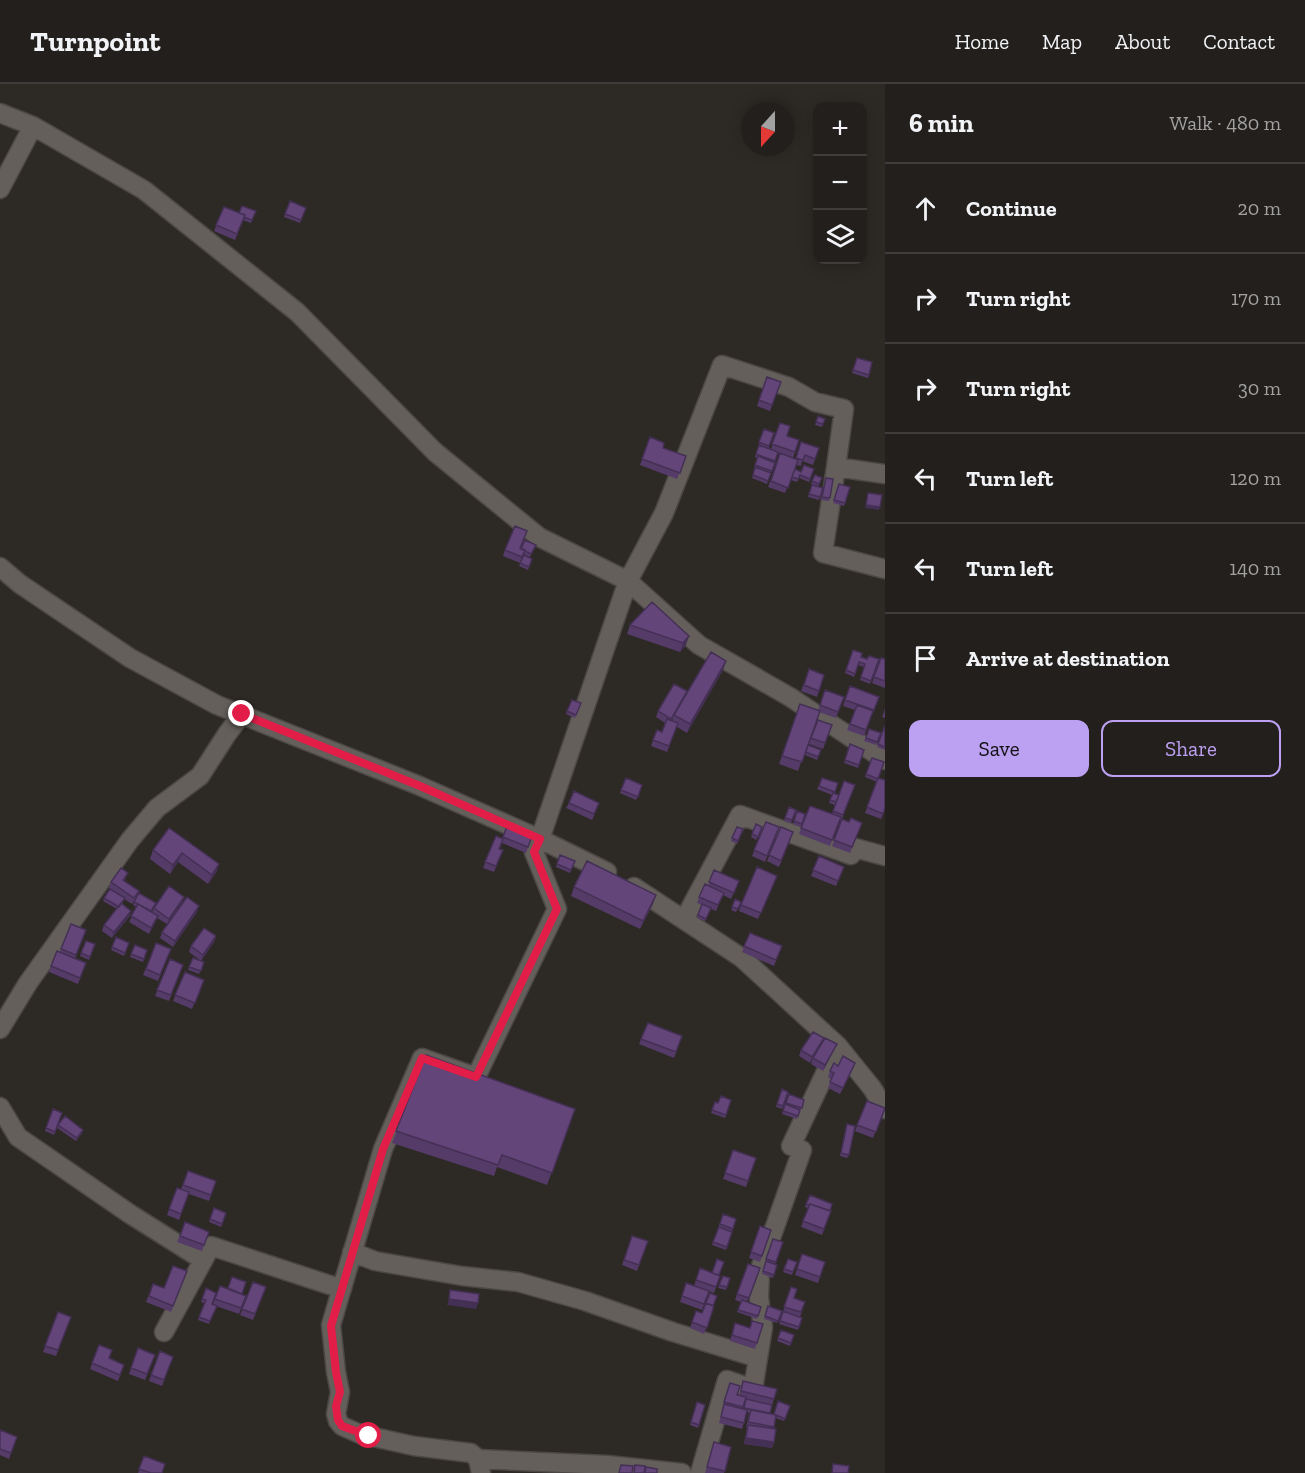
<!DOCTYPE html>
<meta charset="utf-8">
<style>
body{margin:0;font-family:"Zilla Slab",serif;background:#2e2c29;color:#f1f3f6}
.controls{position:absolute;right:18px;top:18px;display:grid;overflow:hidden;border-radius:12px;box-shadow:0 3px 15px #0003}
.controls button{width:54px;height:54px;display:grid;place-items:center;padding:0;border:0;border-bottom:2px solid #3f3d3b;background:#221f1c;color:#f1f3f6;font:30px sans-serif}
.compass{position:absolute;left:741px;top:18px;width:54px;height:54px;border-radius:50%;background:#221f1c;box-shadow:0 3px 15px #0003;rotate:201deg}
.stop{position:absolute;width:18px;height:18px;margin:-14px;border:4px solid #e11d48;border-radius:50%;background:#fff}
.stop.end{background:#e11d48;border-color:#fff;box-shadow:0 2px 6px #0008}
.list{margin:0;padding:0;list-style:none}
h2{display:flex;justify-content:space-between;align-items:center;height:78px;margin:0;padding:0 24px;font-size:26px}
h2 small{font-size:20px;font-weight:400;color:#a2a2a3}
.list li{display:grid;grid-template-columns:39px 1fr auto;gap:18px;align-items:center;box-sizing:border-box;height:90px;padding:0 24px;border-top:2px solid #3f3d3b}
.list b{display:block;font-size:22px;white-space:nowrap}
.list em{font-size:20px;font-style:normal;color:#a2a2a3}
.actions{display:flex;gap:12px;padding:18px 24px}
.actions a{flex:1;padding:14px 0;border:2px solid #bca0f2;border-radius:12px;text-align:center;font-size:21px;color:#bca0f2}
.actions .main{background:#bca0f2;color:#111}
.icon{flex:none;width:33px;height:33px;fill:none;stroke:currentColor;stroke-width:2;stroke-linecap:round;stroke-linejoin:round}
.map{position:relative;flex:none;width:885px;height:1389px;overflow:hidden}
header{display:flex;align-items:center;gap:36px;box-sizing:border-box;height:84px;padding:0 30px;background:#221f1c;border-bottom:2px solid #3f3d3b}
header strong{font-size:28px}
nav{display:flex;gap:33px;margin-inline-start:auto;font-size:21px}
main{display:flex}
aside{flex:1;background:#221f1c}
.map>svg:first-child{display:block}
</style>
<header>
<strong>Turnpoint</strong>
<nav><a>Home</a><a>Map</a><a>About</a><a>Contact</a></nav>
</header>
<main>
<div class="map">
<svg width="885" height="1389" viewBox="0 0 885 1389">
<rect width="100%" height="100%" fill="#2d2925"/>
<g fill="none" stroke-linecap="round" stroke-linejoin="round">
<!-- minor casing -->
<g stroke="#4b4745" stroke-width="21">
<path id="minor" d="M0,29L33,42L144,106L297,228L435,368L539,453L628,497L664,429L722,281L789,303L815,318L844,325L836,383L885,390
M0,105L33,42
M836,383L823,469L885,485
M0,483L20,500L130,574L217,621L420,702L540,755L607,788
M634,803L742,874L838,962L872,1004L885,1025
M684,836L740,731L851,771L855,764L885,772
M0,945L28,899L130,756L157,724L200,692L227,650L242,630
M0,1023L18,1053L130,1130L203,1176
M352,1168L375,1177L462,1192L518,1198L585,1217L673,1248L758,1274
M164,1248L211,1162L342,1205
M478,1375L607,1381L682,1389
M481,1389L478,1375L471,1369L414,1362L360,1350L342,1342L338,1337L336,1330L340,1308L336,1288L331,1241L383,1065L422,974L476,993L557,825L534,768L540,755L628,497L699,561L790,613L885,676
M700,1389L727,1296L753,1305L763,1243L759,1214L760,1185L802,1066L791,1062L838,962"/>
</g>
<!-- minor -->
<use href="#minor" stroke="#645f5b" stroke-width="18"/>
</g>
<!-- wall -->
<path fill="#553b68" d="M290,117L306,124L300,139L284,133Z
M224,123L240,129L256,127L251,139L243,136L235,156L214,147Z
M857,274L872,278L868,294L852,289Z
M767,293L781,298L770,327L757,322Z
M818,332L825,335L822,343L815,341Z
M780,339L787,352L799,356L793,374L795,375L819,364L813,381L802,377L801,382L796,381L785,409L768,403L780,370L778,369L767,400L752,394L755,385L754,384L757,374L755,373L764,345L774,349L769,364L771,365Z
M650,353L663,364L686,372L677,395L640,381Z
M795,385L801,388L814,385L809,398L799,394L797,398L791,396Z
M815,391L822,394L818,403L823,404L819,416L808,413L812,401H813L811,400Z
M826,394L830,414L829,417L821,416Z
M839,400L850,403L844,422L833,419Z
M536,461L530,473L523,470L520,479L503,472L505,466L521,465Z
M524,471L532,475L528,486L519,482Z
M652,518L686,561L680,568L627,550L630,541Z
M853,566L861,573L867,575H879L870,600L860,596L864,583L858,581L854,593L845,589Z
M881,574L885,575V604L872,599Z
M726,577L723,586L687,649L677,643L667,668L651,662L657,646L662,648L665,639L656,633L658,627L685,613L671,637H672L674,631Z
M809,585L824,591L817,613L801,607Z
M850,602L879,613L864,652L847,646L855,626L843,622Z
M825,606L844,613L836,634L819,628L798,687L779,680L800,620L818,626Z
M572,616L581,619L575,634L566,630Z
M885,625V634L882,633Z
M818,636L832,641L823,665L809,660Z
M885,641V666L877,663Z
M869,645L881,649L876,661L864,657Z
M850,660L864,666L858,684L844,679Z
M808,661L821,666L817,676L805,671Z
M872,674L878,694L885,725L881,735L865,729L877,698L865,693Z
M626,694L642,701L636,716L620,709Z
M822,694L838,699L834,710L839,711L835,721L829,719L832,711L817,705Z
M844,697L855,701L842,735L849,738L862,739L850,769L832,762L841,737L840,736L830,762L799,750L810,722L832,730Z
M569,719L597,725L592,736L566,724Z
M789,723L796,726L791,739L784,737Z
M797,727L805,730L801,743L793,740Z
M766,738L779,743L765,778L752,772Z
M756,740L762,743L756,756L751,753Z
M507,742L532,752L526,769L502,759L500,765L503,766L494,788L483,784L496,752L502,754Z
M737,743L743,745L737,760L731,757Z
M781,743L793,748L779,783L767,777Z
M169,744L219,780L216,789L208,800L178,778L170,790L150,775L153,766Z
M560,771L575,777L570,789L556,783Z
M819,772L844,783L836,802L811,792Z
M714,786L739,797L731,815L723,811L716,827L711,825L705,837L697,834L702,821L697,819L705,800L708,802Z
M126,794L124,797L139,807L137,813L132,820L124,815L122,820L131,827L129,833L112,854L102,847L104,841L117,825L103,817L104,814L114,808L109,804L111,798Z
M774,798L758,835L739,827L741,821Z
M574,803L653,820L640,845L571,812Z
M184,813L182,819L167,840L157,834L149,850L129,838L137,823L133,821L134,818L155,822L151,827L152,828L154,824Z
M735,815L741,818L736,828L731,826Z
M197,828L173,863L160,854L162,848Z
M71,840L86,846L75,875L86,879L78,900L49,888L57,867L60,868Z
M750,849L782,862L774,882L742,868Z
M216,852L214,858L201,877L189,868L191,862Z
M116,853L129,859L124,872L111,866Z
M86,857L95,860L89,876L80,872Z
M156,859L171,865L158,897L143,891Z
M135,861L147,866L143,878L130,873Z
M193,874L204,878L199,890L188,886Z
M170,875L183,881L169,917L155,912Z
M185,888L204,896L192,925L173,917Z
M648,939L682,952L674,974L639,960Z
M824,954L821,960L810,979L799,972L801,966Z
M837,960L834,966L823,987L811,980L813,974Z
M426,971L575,1025L547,1101L497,1083L494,1092L392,1059Z
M838,982L853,985L840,1010L828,1004L831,995L828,993L830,987Z
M782,1005L788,1008L782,1025L776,1023Z
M789,1010L804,1016L797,1035L782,1030Z
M731,1016L725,1034L711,1029L715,1018L718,1019Z
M867,1017L885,1024L873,1054L855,1047Z
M53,1025L62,1029L54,1051L45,1047Z
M58,1041L82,1049L76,1057L57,1044Z
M846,1043L849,1071L847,1074L840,1072Z
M733,1066L748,1097L746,1103L723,1095Z
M188,1087L216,1097L209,1117L189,1110L179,1136L167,1131L177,1104L181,1105Z
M810,1111L831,1127L822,1151L801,1143L808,1124L805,1123Z
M214,1124L226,1129L221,1143L209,1138Z
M723,1130L736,1135L726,1166L712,1161Z
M185,1138L209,1148L202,1167L177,1158Z
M760,1142L771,1146L760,1178L749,1174Z
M632,1152L648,1157L637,1187L622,1181Z
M773,1155L783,1158L775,1180L777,1181L773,1194L762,1190Z
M802,1170L825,1178L818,1199L795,1191Z
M788,1175L797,1178L792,1191L783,1188Z
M748,1180L760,1184L747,1218L761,1223L757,1235L737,1228L741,1218L735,1216Z
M700,1184L720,1192L714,1209L709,1207L702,1226L680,1218L686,1199L694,1202Z
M187,1187L171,1228L146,1218L153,1200L164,1204Z
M723,1192L730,1194L726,1206L718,1204Z
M253,1198L266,1203L253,1236L240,1231Z
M220,1202L246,1212L239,1230L216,1222L209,1240L198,1236L204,1219L201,1218L206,1204L212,1220H213Z
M791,1203L794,1214L805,1218L800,1233L802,1234L798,1246L779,1240Z
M713,1222H714L704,1250L690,1244L696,1227L702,1229Z
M768,1222L782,1227L777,1239L764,1235Z
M58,1228L71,1233L56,1272L43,1268Z
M735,1239L750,1244L763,1240L755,1265L730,1257Z
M781,1246L794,1251L790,1262L777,1257Z
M99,1261L109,1274L124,1281L118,1297L90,1285Z
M138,1264L155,1271L145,1296L129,1290Z
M160,1267L173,1273L162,1302L149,1297Z
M743,1297L774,1315L772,1321L745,1315L742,1324L773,1330L790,1322L784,1337L776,1334L773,1345L774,1358L772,1364L744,1360L747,1344H746L749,1329L747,1328L742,1345L719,1339L728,1305L739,1311Z
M697,1318L705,1321L698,1344L690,1341Z
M0,1346L17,1353L9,1375L0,1371Z
M714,1358L731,1363L724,1389H705Z
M144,1372L162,1389H138Z"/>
<!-- shaded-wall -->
<path fill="#453055" d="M866,421L880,423L879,426L865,424Z
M689,552L686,561L680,568L683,559Z
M726,577L723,586L687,649L690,640Z
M182,769L178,778L170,790L173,781Z
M219,780L216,789L208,800L212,791Z
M656,811L653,820L640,845L643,837Z
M184,813L182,819L167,840L169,835Z
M199,822L197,828L173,863L175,857Z
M131,827L129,833L112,854L114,848Z
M158,832L156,837L149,850L151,844Z
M216,852L214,858L201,877L203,871Z
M824,954L821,960L810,979L812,973Z
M837,960L834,966L823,987L825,981Z
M449,1215L478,1219L476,1225L447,1221Z
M746,1354L774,1358L772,1364L744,1360Z"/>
<!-- building -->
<path fill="#634579" stroke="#453055" stroke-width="1.5" d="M290,117L306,124L301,136L285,130Z
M242,122L256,127L252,136L244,133L245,131L239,129Z
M224,123L245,131L237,150L216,141Z
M857,274L872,278L869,291L853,286Z
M767,293L781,298L772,321L759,316Z
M818,332L825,335L823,340L816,338Z
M780,339L790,342L787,352L799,356L795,368L772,360Z
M764,345L774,349L769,362L759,358Z
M650,353L664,359L663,364L686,372L680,389L642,375Z
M801,358L819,364L815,375L805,371L803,376L796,374Z
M759,361L778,368L775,377L756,370Z
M780,369L798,376L788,404L771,397Z
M758,372L775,379L772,387L755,381Z
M804,381L814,385L810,395L800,391L798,395L792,393L795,385L801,388Z
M755,383L771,389L768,397L753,391Z
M815,391L822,394L819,400L812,397Z
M826,394L833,395L830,414L822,413Z
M839,400L850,403L845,419L834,416Z
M812,401L823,404L820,413L809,410Z
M868,409L882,411L880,423L866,421Z
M515,442L527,447L520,464L525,466L522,473L505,466Z
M525,456L536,461L531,470L521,465Z
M524,471L532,475L529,483L520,479Z
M652,518L689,552L683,559L630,541Z
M853,566L862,569L861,573L867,575L869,572L879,575L871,597L861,593L865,580L859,578L855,590L846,586Z
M711,568L726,577L690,640L674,631Z
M881,574L885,575V597L874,593Z
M809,585L824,591L819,607L804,601Z
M674,600L687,607L671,635L658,627Z
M850,602L879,613L874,626L845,616Z
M825,606L844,613L838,628L820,621Z
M572,616L581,619L576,631L567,627Z
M800,620L820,627L802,678L782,672Z
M857,621L873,627L866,646L850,640Z
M667,635L678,639L669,662L653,656L657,646L662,648Z
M818,636L832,641L825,659L811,654Z
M884,644H885V663L878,660Z
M869,645L881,649L877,658L866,654Z
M850,660L864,666L859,681L845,676Z
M808,661L821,666L818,673L806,668Z
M872,674L884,678L878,695L866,690Z
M626,694L642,701L638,713L621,706Z
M822,694L838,699L835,708L819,702Z
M878,694L885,696V724L883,730L867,723Z
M844,697L855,701L843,731L833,727Z
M574,707L599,719L594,730L569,719Z
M833,709L839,711L836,718L830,716Z
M810,722L841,733L832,756L801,744Z
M789,723L796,726L792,736L785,734Z
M797,727L805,730L802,740L794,737Z
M851,734L862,739L852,763L834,756L842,735L849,738Z
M766,738L779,743L767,772L754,766Z
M756,740L762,743L758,753L752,750Z
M507,742L532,752L528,763L503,753Z
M737,743L743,745L738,757L732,754Z
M781,743L793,748L781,777L769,771Z
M169,744L219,780L212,791L182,769L173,781L153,766Z
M496,752L503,755L499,765L503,766L496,782L485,778Z
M560,771L575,777L571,786L557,780Z
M819,772L844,783L838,797L813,786Z
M587,777L656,811L643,837L574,803Z
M757,783L777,792L761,829L741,821Z
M121,784L128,789L123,796L139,807L134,814L111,798Z
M714,786L739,797L734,809L709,798Z
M705,800L724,809L718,821L699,813Z
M169,802L184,813L169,835L154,824Z
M110,805L125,814L119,823L104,814Z
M139,809L156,819L151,827L134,818Z
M187,813L199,822L175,857L162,848Z
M735,815L741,818L738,825L732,823Z
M121,819L131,827L114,848L104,841Z
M138,820L158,832L151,844L131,832Z
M702,820L711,824L706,835L698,831Z
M71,840L86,846L76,871L61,865Z
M204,844L216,852L203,871L191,862Z
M750,849L782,862L776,876L744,862Z
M116,853L129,859L125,869L112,863Z
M86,857L95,860L90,873L81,869Z
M156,859L171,865L160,891L146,885Z
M135,861L147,866L144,875L131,870Z
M57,867L86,879L80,894L51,882Z
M193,874L204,878L201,887L189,883Z
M170,875L183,881L171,911L157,906Z
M185,888L204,896L195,919L175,911Z
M648,939L682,952L676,968L641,955Z
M813,948L824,954L812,973L801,966Z
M825,954L837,960L825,981L813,974Z
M426,971L575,1025L552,1089L502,1071L498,1081L396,1047Z
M843,972L855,979L843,1004L830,998L834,989L830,987L834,979L838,982Z
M782,1005L788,1008L783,1022L777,1020Z
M789,1010L804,1016L802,1024L786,1019Z
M721,1012L731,1016L726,1031L712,1026L715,1018L718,1019Z
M867,1017L885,1024L876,1048L857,1041Z
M785,1020L800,1026L798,1032L783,1027Z
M53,1025L62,1029L55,1048L46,1044Z
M65,1032L83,1046L77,1054L58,1041Z
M847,1040L855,1042L849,1071L841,1069Z
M733,1066L756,1074L748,1097L725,1089Z
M188,1087L216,1097L211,1111L183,1101Z
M177,1104L189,1108L181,1130L169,1125Z
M810,1111L832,1120L830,1127L810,1120L809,1121L806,1120Z
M810,1120L831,1127L824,1145L803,1137Z
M214,1124L226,1129L222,1140L210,1135Z
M723,1130L736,1135L733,1145L720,1140Z
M185,1138L209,1148L204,1161L180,1152Z
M760,1142L771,1146L762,1172L751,1168Z
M719,1143L732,1148L727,1163L713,1158Z
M632,1152L648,1157L639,1181L624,1176Z
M773,1155L783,1158L776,1178L766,1175Z
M802,1170L825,1178L820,1193L797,1185Z
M717,1175L724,1178L719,1191L712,1189Z
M788,1175L797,1178L793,1188L784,1185Z
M766,1177L777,1181L774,1191L763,1187Z
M748,1180L760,1184L749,1214L737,1210Z
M173,1182L187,1187L173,1222L149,1212L153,1200L164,1204Z
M700,1184L720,1192L716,1203L696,1196Z
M723,1192L730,1194L727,1203L719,1201Z
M232,1193L246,1198L242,1210L228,1204Z
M253,1198L266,1203L255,1230L242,1225Z
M686,1199L709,1207L704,1220L682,1212Z
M220,1202L246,1212L241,1224L215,1215Z
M791,1203L797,1205L794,1214L805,1218L801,1228L784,1223Z
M206,1204L216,1209L212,1220L217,1222L210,1237L199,1233L206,1216L202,1215Z
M450,1206L479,1210L478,1219L449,1215Z
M710,1209L717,1212L713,1222L706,1219Z
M742,1216L761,1223L758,1232L738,1226Z
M706,1219L714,1222L707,1244L692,1238L696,1227L702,1229Z
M768,1222L782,1227L778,1237L765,1232Z
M783,1227L802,1234L799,1243L780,1237Z
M58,1228L71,1233L58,1266L45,1262Z
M752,1237L763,1240L757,1259L732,1251L735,1239L750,1244Z
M781,1246L794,1251L791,1259L778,1254Z
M99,1261L112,1266L109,1274L124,1281L120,1291L92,1279Z
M138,1264L155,1271L147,1290L131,1284Z
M160,1267L173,1273L164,1296L151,1291Z
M743,1297L777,1305L774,1315L741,1307Z
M730,1299L740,1302L737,1311L746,1313L743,1323L724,1318Z
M746,1315L772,1321L770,1329L744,1324Z
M778,1317L790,1322L785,1335L774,1330Z
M697,1318L705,1321L699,1341L691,1338Z
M724,1320L747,1326L744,1339L721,1333Z
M751,1326L776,1331L774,1343L748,1338Z
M748,1341L776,1345L774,1358L746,1354Z
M0,1346L17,1353L11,1369L0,1365Z
M714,1358L731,1363L725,1387L707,1383Z
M144,1372L165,1380L162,1389H151L139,1385Z
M833,1380L849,1382L848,1389H832Z
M621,1381L633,1382L632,1389H619Z
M635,1381L645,1382L644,1389H634Z
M646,1383L657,1385V1389H645Z"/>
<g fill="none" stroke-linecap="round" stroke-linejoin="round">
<!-- route -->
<path stroke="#e11d48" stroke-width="8" d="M242,630L420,702L540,755L534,768L557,825L476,993L422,974L383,1065L331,1242L336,1288L340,1308L336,1322L338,1336L342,1342L369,1352"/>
</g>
</svg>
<div class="controls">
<button>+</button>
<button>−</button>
<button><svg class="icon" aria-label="layers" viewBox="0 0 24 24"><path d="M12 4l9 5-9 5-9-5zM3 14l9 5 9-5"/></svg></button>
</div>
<svg class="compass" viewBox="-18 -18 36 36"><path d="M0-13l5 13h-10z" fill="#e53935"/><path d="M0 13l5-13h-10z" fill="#a2a2a3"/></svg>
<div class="stop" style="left:369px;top:1352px"></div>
<div class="stop end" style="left:242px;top:630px"></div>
</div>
<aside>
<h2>6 min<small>Walk · 480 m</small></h2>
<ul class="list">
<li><svg class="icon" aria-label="ahead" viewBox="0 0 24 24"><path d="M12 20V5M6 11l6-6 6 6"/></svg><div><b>Continue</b></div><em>20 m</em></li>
<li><svg class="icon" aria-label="right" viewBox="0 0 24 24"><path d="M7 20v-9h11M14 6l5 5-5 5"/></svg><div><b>Turn right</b></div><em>170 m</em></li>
<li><svg class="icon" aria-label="right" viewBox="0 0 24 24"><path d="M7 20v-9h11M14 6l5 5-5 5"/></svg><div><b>Turn right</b></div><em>30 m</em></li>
<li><svg class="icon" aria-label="left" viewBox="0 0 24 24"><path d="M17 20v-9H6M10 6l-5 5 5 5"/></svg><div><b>Turn left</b></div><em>120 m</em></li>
<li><svg class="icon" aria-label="left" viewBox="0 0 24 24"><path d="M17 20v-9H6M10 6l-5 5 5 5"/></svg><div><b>Turn left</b></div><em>140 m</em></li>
<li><svg class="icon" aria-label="arrive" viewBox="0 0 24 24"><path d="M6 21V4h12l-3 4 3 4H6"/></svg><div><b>Arrive at destination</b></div></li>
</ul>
<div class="actions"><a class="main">Save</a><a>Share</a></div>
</aside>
</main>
